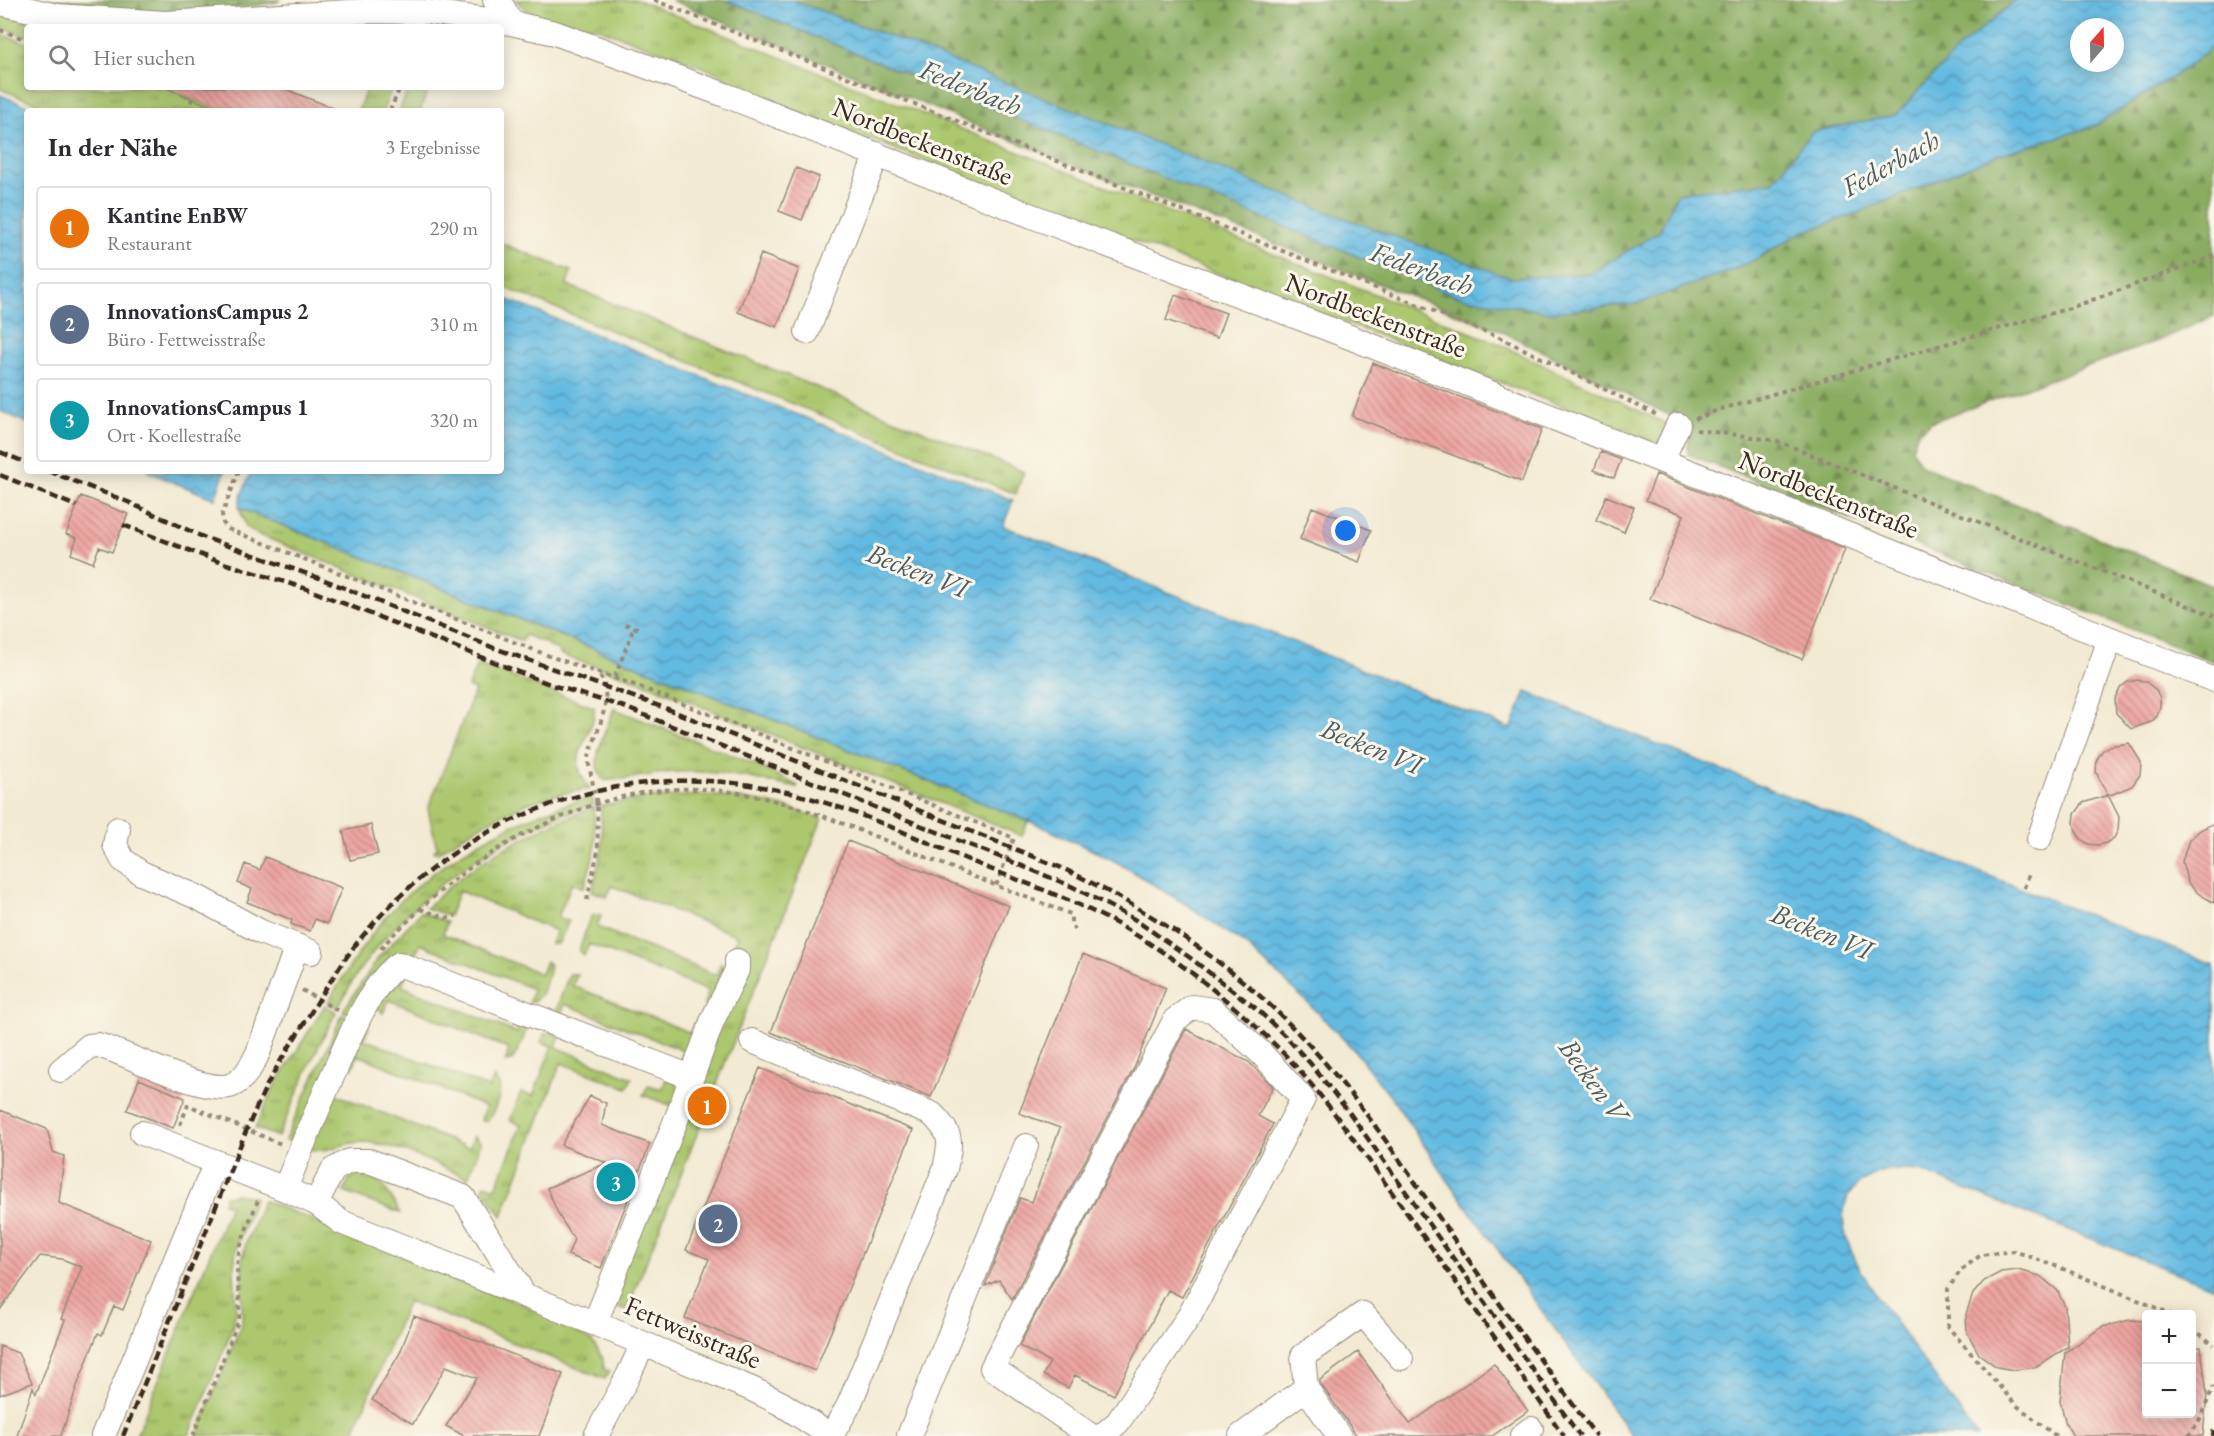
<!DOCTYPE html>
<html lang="de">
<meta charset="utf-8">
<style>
body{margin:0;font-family:"EB Garamond",serif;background:#f2f2f3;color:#2b2b33}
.controls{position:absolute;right:18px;bottom:18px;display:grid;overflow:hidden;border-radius:6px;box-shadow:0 3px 15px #0003}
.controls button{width:54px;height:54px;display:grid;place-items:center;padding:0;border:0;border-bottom:2px solid #e1e1e2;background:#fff;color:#2b2b33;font:30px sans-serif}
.compass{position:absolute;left:2070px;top:18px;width:54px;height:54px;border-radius:50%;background:#fff;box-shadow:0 3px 15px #0003;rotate:20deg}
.you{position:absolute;left:1346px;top:531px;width:21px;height:21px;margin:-15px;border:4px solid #fff;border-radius:50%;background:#1a73e8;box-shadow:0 0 0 9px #1a73e833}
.badge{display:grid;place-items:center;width:39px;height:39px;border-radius:50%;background:#b5179e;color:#fff;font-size:20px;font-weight:700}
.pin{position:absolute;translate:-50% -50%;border:3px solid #fff;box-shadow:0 2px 6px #0006}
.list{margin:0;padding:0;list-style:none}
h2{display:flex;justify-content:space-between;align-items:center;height:78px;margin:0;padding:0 24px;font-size:26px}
h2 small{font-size:20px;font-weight:400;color:#7c7c81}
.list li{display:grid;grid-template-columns:39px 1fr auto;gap:18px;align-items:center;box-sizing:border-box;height:84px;margin:0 12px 12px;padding:0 12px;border:2px solid #e1e1e2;border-radius:6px}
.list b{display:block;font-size:22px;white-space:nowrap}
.list p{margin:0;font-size:20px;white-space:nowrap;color:#7c7c81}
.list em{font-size:20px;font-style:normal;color:#7c7c81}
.icon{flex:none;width:33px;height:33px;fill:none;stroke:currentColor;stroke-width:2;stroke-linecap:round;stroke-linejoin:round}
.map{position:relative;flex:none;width:2214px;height:1436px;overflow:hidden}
.search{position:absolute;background:#fff;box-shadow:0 3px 15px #0003;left:24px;top:24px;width:480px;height:66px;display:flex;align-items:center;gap:15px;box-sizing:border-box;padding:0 21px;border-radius:6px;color:#7c7c81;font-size:22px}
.panel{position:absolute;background:#fff;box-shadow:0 3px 15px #0003;left:24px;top:108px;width:480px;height:366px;border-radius:6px}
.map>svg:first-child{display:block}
</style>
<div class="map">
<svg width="2214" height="1436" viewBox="0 0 2214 1436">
<defs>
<pattern id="grass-tufts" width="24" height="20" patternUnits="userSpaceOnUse" patternTransform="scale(1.5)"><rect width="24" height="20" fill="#acc76e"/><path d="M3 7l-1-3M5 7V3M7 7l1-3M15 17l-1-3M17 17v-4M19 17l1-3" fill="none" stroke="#8da25a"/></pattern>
<pattern id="forest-firs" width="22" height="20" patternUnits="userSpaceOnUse" patternTransform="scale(1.5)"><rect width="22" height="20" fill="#89ac61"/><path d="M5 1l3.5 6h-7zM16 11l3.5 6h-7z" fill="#718c4f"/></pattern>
<pattern id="water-waves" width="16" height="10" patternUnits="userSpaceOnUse" patternTransform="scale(1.5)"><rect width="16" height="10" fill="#64bae1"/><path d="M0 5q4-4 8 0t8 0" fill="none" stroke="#5497b6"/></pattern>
<pattern id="building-back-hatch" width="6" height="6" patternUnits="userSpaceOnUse" patternTransform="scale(1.5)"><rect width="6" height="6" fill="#eda4a0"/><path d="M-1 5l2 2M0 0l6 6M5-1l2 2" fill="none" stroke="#c18682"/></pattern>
</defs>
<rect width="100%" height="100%" fill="#fbf7ec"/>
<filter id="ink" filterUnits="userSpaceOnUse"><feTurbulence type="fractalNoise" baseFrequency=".0167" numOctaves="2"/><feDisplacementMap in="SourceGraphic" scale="12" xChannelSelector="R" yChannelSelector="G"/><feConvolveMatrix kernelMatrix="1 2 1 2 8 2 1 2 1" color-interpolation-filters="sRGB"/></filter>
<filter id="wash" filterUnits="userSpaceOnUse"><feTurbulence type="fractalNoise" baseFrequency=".008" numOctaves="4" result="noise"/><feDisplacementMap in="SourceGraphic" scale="24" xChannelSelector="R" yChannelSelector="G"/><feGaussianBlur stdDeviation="1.35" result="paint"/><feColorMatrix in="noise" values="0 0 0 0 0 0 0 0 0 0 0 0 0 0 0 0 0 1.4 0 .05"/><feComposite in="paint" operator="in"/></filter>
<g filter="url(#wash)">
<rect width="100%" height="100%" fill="#f2ead2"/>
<!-- grass -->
<path fill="url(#grass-tufts)" stroke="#747846" stroke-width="1.5" d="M515,0H638L1497,343L1671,426L1660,444L729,85L721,74L593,26L580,30L535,17Z
M0,15L60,27H27V37L0,27Z
M0,33L27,43V87H175L187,97L222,111H56L0,89Z
M367,87H392L383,111H358Z
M409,87H429L420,111H399Z
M501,243L571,271L567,285L1024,472L1016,494L501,286Z
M239,508L1028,821L1022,836L634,679L561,655L558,650L548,646V644L525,635L522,641L257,534L246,526Z
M477,664L594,707C597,729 572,750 580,772C582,778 587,784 590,789C575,792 559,793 544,798C505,810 470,830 437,853L434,851L437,848L428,809L475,690L468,687Z
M614,709L757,765L798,786L797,788C757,779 714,769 673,772C650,774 627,780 604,780C586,766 608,726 614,709Z
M706,795C747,798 784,804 822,819L627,1310L608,1304L745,957L733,948L738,936L612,886L607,897L592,891L602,849L601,806L642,798Z
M592,797L594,804C502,832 418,890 361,968C352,981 345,995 338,1008L328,1002C343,977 358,952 376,929C428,863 513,817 592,797Z
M594,807L595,851L584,888L572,883L558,917L569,921L558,944H551L556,931L459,891L449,916L426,908C439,896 451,884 465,874C503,845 550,824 594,807Z
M421,912L447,922L443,934L541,974L546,961L550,965C548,978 543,1000 529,1003L533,989L420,944L414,957L407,954L398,955L352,1016L343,1011L378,958Z
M593,915H601L597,927L716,975L721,963L725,969L708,1007L704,1005L708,991L589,944L584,956L579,951L588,923Z
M406,974L402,986L517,1033L523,1020L527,1024C526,1035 518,1052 511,1061L505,1062L509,1049L389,1000L383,1013L378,1008L385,990L394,977Z
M570,974H577L573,986L691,1033L697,1021L703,1024L685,1064L679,1063L684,1051L565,1004L560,1016L556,1011L567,979Z
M325,1005L336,1012L310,1064L278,1137L255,1128L273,1089Z
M342,1015L350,1020L298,1144L285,1140Z
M365,1026L369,1027L364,1039L489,1088L494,1077C506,1088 496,1109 487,1121L481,1120L486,1107L358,1055L353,1068L349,1067Z
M551,1032L560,1035L556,1047L632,1078L627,1088L561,1063L502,1216L483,1189L485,1184L496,1188L521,1125L510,1120L521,1092L533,1096L552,1046L541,1042L544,1034Z
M667,1077L675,1082L680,1091L676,1107L643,1095L649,1085L662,1089Z
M335,1094L469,1148L474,1136L481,1143L468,1178C436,1165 396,1143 362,1142C343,1142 323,1155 307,1148Z
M357,1175C382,1173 389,1195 400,1213L344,1192L349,1179Z
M237,1194L255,1197L236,1249L234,1269L236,1312L231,1332L189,1436H136L230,1205L223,1203L225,1196Z
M263,1200L579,1327L577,1333L592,1341L603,1359L604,1369L610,1371L605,1379L408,1301L352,1436H197L242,1323V1260L246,1243Z"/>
<!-- forest -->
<path fill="url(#forest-firs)" stroke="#626b40" stroke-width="1.5" d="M34,0H280L277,2C198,17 113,16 34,0Z
M671,0H725L1458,297L1551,312L1636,304L1730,271L1758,258L1798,234L1857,213L1997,155L2095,126L2185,69L2214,45V316L2155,342L1931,422L1918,432L1912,449L1921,465L2214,586V662L1687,454L1691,426L1501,331L1082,169Z
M792,0H2016L1959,48L1896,115L1812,132L1773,182L1678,193L1659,232L1590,274L1511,279L1330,213L902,41Z"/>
<!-- water -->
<path fill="url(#water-waves)" stroke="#507280" stroke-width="1.5" fill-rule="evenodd" d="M725,0H792L902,41L1330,213L1511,278L1590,274L1659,232L1678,193L1773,182L1812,132L1896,115L1959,48L2016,0H2214V45L2185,69L2095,126L1997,155L1857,213L1798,234L1758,258L1730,271L1636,304L1551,312L1458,297ZM2079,27H2115V63H2079Z
M0,95L40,111H27V423L0,411Z
M501,297L1013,500L1003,526L1511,729L1526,692L2214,965V1288L1920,1171C1909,1171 1894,1168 1884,1171C1795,1199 1875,1293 1905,1335C1929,1369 1953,1402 1977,1436H1632L1444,1175L1396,1104L1354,1050L1306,1001L1246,945L1184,903L1115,861L1041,826L239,508L240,499L251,471H501Z
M146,471H225L215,499Z"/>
<g id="blocks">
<!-- building -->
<path fill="url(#building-back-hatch)" d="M164,87H280L338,110L222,111Z
M796,168L819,177L802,220L779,211Z
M761,254L799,269L777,327L738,312Z
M1175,295L1226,313L1217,338L1166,320Z
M1373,363L1542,429L1522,482L1352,416Z
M1601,452L1621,460L1614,478L1594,470Z
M1656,474L1845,549L1802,659L1650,599L1684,515L1646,500Z
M81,496L128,514L112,552L99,547L93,563L71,554L77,538L66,534Z
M1606,496L1634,507L1624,532L1596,520Z
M1312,507L1371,530L1359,562L1300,539Z
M2137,680L2146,682L2156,690L2160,698V707L2157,716L2151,722L2131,729L2116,713L2115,699L2121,687L2128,682Z
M2129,743L2141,762L2140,775L2132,786L2108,796L2096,772L2097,759L2102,751L2109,746Z
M2108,795L2119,817L2118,830L2114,838L2106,843L2097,845L2088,844L2081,839L2076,831L2074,823L2075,814L2083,803Z
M2214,823V903L2199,894L2188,883L2182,862L2189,840L2200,830Z
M371,825L378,854L350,860L343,831Z
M848,841L1009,906L931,1097L771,1032Z
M265,857L342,888L327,924L315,919L310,931L291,924L292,920L247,902L252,889L238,883L245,864L260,870Z
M1083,954L1166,988L1135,1066L1012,1299L999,1280L985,1286L1020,1198L1032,1202L1060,1128L1019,1113Z
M1186,1029L1249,1062L1273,1087L1258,1116L1273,1124L1182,1297L1168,1290L1114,1395L1075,1375L1068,1388L1043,1375L1050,1362L1019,1346Z
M760,1068L913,1130L815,1371L685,1318L709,1259L686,1250Z
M139,1079L185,1098L173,1128L127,1110Z
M590,1096L606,1103L602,1125L650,1144L601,1268L568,1255L574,1239L559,1216L547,1188L607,1163L561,1145Z
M0,1110L47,1129L53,1152L64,1156L59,1203L151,1240L123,1310L114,1306L102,1335L98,1333L77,1386L61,1436H17L33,1388L36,1394L65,1320L61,1319L82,1267L62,1259L40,1256L0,1310Z
M2018,1270L2040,1276L2057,1290L2065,1307L2068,1347L2035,1367L2014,1370L1997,1367L1979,1354L1967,1332L1966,1314L1973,1294L1984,1281L2001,1272Z
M414,1316L563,1374L539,1436H464L446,1426L477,1378L446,1366L413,1424L372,1400L400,1353Z
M2130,1320L2146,1321V1413H2192V1348L2201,1347L2207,1394L2203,1436H2073L2066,1424L2060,1401L2065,1353L2102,1327Z
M0,1346L18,1353L32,1383L0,1395Z
M1358,1352L1410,1424L1494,1364L1528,1411L1492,1436H1357L1320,1383V1380Z"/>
</g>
</g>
<g filter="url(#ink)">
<use href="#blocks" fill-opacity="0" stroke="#968a78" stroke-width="1.5"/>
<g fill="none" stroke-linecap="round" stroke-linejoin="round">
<!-- minor casing -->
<g stroke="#968a78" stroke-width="26">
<path id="minor" d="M495,0L503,8L511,23
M0,3L57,16L165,23L367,11L427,12L511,23L555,33L725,95L1037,218L1342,334L2214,680
M807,332L877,154
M1662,460L1678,425
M118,829L115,845L123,860L141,873L197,897L261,932L311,952
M2039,839L2110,639
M61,1070L89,1046L98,1045C128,1053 206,1096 232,1085C245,1079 252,1065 258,1053L297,946
M142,1133L285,1189L316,1203L341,1222L611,1330L754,1390L782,1404L831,1436L849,1405L945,1169C951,1141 953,1135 932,1114L752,1041
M285,1189C302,1146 320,1103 339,1061C352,1031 372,983 399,964L691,1077
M316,1203L333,1170L349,1161H369L463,1197L525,1296
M595,1323L678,1115L713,1019L737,970V961
M1306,1388L1303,1356L1363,1314L1401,1358
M103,1436L216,1162
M596,1436L628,1376L643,1344
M909,1436L1026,1146
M1091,1436L992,1368L1175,1020L1192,1007L1213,1010L1261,1053L1303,1099L1190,1315L1118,1422L1102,1436
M1241,1436L1306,1388L1339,1436
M1522,1436L1531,1429"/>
</g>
<!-- path -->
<path stroke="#968a78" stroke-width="4" stroke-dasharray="4.5 4.5" stroke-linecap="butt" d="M654,0L1501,338L1659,416
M0,30L27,40
M188,111L192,99
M390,111L400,87
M1695,419L1721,409L2070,308L2214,256
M1696,430L1747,436L1777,441L2214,616
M239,471L222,514L223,523L228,529L552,657L632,684L729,722L1014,838L996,886
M625,624L642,630
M615,677L634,627
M2024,888L2030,872
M587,900L598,851L597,804L589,765V757C596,731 617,696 597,672
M420,909L446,918L456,916
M381,949C389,938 399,929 409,920C442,887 477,860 517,838C571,809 636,786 699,789C770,792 829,818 894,844C952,868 1011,892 1071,914V925L1077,931
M302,990L340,1012
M180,1125L188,1105L281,1144
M2192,1328L2214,1345
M193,1436L239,1319C241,1299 235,1278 238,1258C241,1238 251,1219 258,1200
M2056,1436L2016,1405L1948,1327V1289L1961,1270L1981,1255L2014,1251L2061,1268L2171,1314
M2188,1436L2198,1423L2214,1386"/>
<!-- minor -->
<use href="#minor" stroke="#fff" stroke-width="24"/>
<!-- rail -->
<path stroke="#3b2a1e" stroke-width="4.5" stroke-dasharray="9 4.5" stroke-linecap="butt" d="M0,452L27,463
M48,471L128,502L203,537L322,579L494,648L665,708L1062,868C1133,902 1201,944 1260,996C1335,1063 1391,1147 1447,1229C1495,1299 1546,1367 1596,1436
M0,475L76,506
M123,525L217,561L307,589L552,685L624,707L1010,861L1071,886L1134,919L1189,957L1258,1010L1286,1037L1310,1063L1351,1115L1580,1436
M123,1436C152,1365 180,1294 209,1224C227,1179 244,1133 265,1089C279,1061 297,1035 313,1009C331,980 350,949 373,924C471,813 622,760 768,788C838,801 907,834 973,862C1014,879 1058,894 1098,914C1160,945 1216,989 1266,1036C1317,1084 1355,1142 1396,1198C1453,1277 1508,1357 1564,1436
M2213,1436L2214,1430"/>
</g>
</g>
<g text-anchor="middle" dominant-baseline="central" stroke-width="6" stroke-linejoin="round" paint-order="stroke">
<!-- street labels -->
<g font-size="27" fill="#3b2a1e" stroke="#fbf7ec">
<text transform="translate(923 141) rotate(22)">Nordbeckenstraße</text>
<text transform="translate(1376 315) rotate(21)">Nordbeckenstraße</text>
<text transform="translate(1829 494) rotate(22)">Nordbeckenstraße</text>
<text transform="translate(693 1332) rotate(23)">Fettweisstraße</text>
</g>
<!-- water labels -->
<g font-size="28" font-style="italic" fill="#495c62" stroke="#fbf7ec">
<text transform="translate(971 87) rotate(22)">Federbach</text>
<text transform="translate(1890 163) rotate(-29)">Federbach</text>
<text transform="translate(1422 268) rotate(20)">Federbach</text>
<text transform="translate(918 570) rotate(21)">Becken VI</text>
<text transform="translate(1372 746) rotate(22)">Becken VI</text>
<text transform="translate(1822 931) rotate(22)">Becken VI</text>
<text transform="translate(1594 1080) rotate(54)">Becken V</text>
</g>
</g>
</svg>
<div class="controls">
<button>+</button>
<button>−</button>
</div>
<svg class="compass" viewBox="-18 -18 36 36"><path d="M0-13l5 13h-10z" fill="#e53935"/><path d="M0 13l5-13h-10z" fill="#7c7c81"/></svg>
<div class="you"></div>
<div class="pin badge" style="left:707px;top:1106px;background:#e8710a">1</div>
<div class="pin badge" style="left:718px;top:1224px;background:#5c6f8a">2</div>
<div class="pin badge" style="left:616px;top:1182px;background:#0f9aa8">3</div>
<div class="search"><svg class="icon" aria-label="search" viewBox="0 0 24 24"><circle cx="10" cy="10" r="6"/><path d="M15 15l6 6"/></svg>Hier suchen</div>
<section class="panel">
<h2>In der Nähe<small>3 Ergebnisse</small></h2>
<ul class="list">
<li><span class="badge" style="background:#e8710a">1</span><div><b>Kantine EnBW</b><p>Restaurant</p></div><em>290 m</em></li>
<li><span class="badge" style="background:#5c6f8a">2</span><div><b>InnovationsCampus 2</b><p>Büro · Fettweisstraße</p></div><em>310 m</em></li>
<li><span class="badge" style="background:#0f9aa8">3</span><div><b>InnovationsCampus 1</b><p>Ort · Koellestraße</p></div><em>320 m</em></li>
</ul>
</section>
</div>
